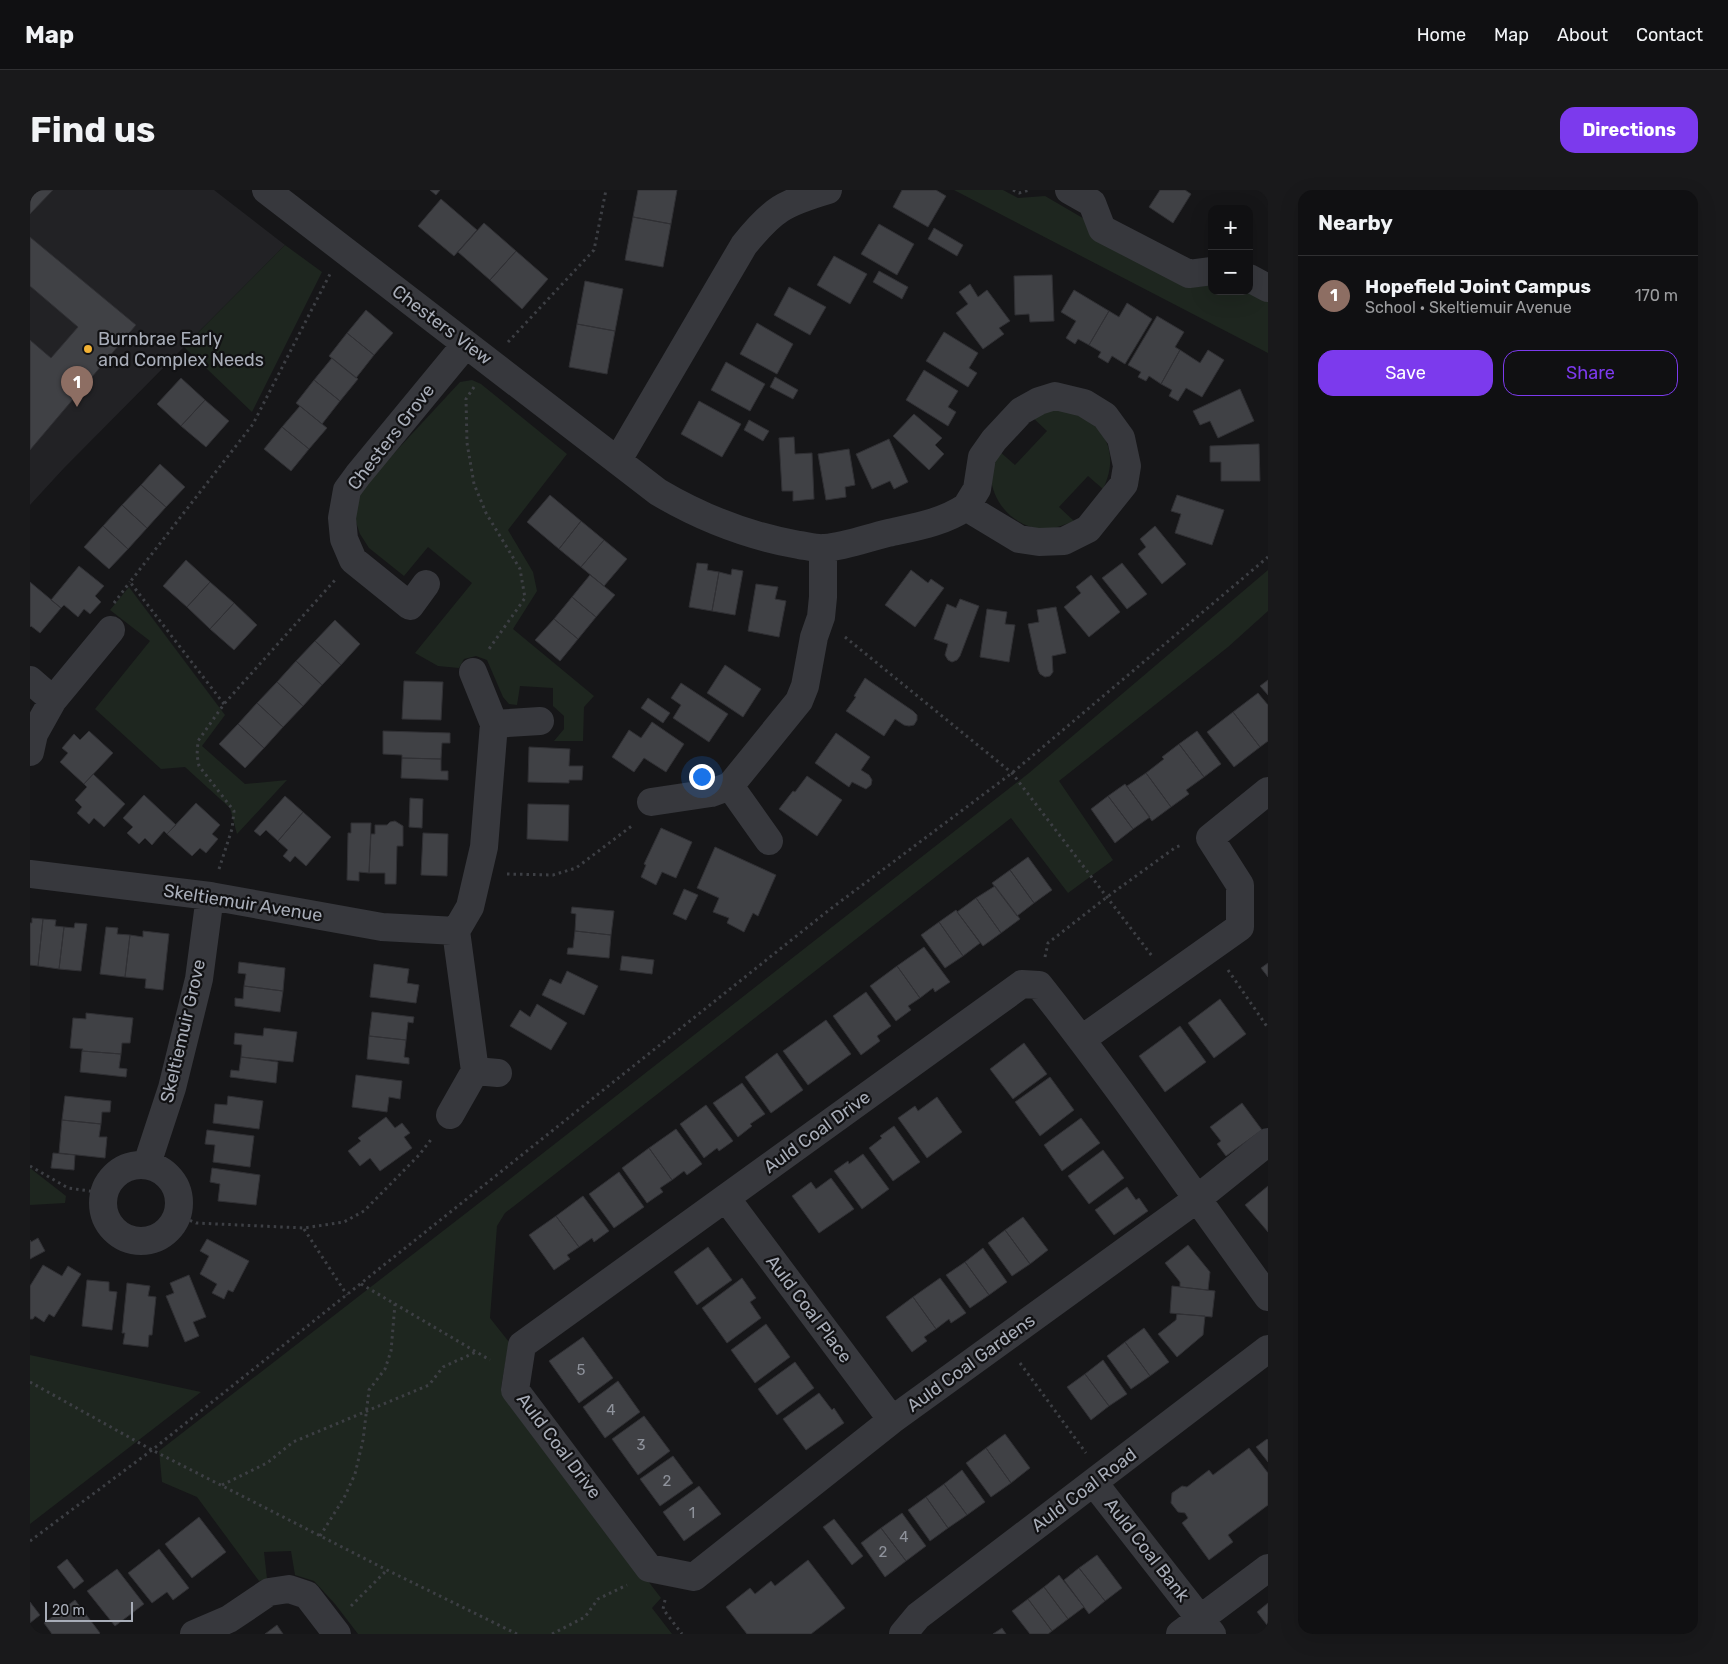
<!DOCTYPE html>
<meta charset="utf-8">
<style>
body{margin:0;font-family:Rubik,sans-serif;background:#19191b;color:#f1f3f6}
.controls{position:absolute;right:15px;top:15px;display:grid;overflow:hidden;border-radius:10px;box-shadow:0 5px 20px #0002}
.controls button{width:45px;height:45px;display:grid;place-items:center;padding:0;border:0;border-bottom:1px solid #303032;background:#101012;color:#f1f3f6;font:25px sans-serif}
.scale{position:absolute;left:15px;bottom:12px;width:88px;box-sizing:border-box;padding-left:5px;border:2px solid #a8adb8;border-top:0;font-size:14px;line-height:18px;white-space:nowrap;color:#a8adb8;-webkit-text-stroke:4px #111113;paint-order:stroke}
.you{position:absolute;left:671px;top:586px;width:18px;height:18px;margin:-12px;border:4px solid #fff;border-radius:50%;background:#1a73e8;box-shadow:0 0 0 8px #1a73e833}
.badge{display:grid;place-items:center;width:32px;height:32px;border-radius:50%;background:#7c3aed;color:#fff;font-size:16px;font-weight:700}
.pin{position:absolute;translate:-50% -41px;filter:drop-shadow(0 1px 2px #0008)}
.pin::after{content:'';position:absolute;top:26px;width:18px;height:15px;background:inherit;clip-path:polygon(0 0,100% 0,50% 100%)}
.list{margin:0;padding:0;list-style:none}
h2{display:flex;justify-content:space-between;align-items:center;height:65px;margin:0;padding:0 20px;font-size:21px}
h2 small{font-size:16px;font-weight:400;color:#9c9d9f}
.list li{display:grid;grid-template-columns:32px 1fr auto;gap:15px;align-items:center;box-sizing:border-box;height:80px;padding:0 20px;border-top:1px solid #303032}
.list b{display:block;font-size:19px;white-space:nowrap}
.list p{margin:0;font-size:16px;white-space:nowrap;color:#9c9d9f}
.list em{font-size:16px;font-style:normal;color:#9c9d9f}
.actions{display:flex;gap:10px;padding:15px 20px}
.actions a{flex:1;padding:11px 0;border:1px solid #7c3aed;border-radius:15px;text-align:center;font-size:18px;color:#7c3aed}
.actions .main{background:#7c3aed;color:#fff}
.map{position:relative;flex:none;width:1238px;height:1444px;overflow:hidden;border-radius:15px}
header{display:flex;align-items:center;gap:30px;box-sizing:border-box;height:70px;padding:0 25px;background:#101012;border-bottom:1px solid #303032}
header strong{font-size:24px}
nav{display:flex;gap:28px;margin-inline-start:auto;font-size:18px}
.intro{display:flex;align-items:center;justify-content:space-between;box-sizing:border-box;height:120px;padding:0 30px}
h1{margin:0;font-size:35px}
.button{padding:12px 22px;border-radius:15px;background:#7c3aed;color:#fff;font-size:18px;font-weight:700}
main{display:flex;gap:30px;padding:0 30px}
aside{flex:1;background:#101012;border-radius:15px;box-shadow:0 5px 20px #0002}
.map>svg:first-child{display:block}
</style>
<header>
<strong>Map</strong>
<nav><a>Home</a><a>Map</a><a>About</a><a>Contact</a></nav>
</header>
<div class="intro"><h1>Find us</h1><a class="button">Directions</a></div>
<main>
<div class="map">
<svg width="1238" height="1444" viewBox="0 0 1238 1444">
<rect width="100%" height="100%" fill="#161618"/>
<!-- built -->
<path fill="#222225" d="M0,0H184L255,55L34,278L0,315Z"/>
<!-- green -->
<path fill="#1e261f" d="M924,0H973L988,8L1015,6L1063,34L1182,91V101H1217L1238,112V163Z
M255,55L292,82L222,222L154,157Z
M442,190L451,194L537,264L478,340L503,382L507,401L483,439L564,506L554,517L553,551H524L534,539V526L523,516V498L490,496L487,515L479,514L473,507L457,470L446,466L434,469L429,478L408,476L385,463L442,393L398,357L374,386L339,358L330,344L325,329L330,300L430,192Z
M1030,220C1072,227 1092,260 1073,299L1058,286L1029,317L1044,331C1036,334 1027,338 1018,339C985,341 955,308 962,275C963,270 967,265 969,261L985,275L1017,241L1001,226L1016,221Z
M1238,380V421L1198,457L1029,591L1083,670L1038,703L981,628L475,1023L467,1036L460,1128L479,1152L471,1198L631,1408L622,1418L642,1444H328L305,1414L284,1391L265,1385L261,1361L234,1362L237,1389L229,1391L167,1307L132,1292L129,1261L462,1003L999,583Z
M99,397L195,525L172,556L215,594L257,590L207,644L200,618L155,577L131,579L65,519L120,451L80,420Z
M0,978L36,1006L35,1013L0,1015Z
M0,1165L171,1202L0,1334Z"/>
<!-- building -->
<path fill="#404145" stroke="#303034" d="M0,0H23L0,24Z
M400,0H410L406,5Z
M608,0H647L641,34L603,27Z
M872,0H906L916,6L898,37L863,17Z
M1130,0H1155L1161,4L1143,33L1119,17Z
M411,9L447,40L424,66L388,36Z
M603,27L641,34L633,77L595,70Z
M454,33L486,61L460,90L428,62Z
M849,34L884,54L867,85L831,64Z
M904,38L933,55L927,66L898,49Z
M0,47L106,135L0,260V150L21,168L48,137L0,96Z
M486,61L518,89L492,119L460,90Z
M804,66L837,84L820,114L787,95Z
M849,81L878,97L872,109L843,92Z
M1022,85L1024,131L1000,132L999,124L985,125L984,86Z
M555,91L593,99L585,141L547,134Z
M940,94L948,107L957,100L980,131L969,138L974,144L953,159L926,123L938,114L929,102Z
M759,97L796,117L780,145L744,125Z
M1044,100L1079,121L1059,155L1048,149L1045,154L1036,148L1046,131L1031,122Z
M1097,113L1122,129L1095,174L1082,166L1078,173L1068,167L1071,162L1059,155L1079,121L1089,127Z
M336,120L363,143L344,165L317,143Z
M1127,126L1154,142L1145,157L1150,160L1131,194L1119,186L1116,191L1108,187L1111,182L1098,175Z
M727,133L763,154L747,184L710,164Z
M547,134L585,141L577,184L539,177Z
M914,142L948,163L939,178L947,183L938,197L896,171Z
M317,143L344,165L326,188L299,166Z
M1150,160L1170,173L1178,160L1194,170L1172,207L1156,198L1148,211L1139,206L1142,200L1131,194Z
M302,168L328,189L310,211L284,190Z
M696,172L735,194L720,221L681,200Z
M894,180L928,201L918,217L926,222L918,236L876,210Z
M745,187L768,200L763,209L740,197Z
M151,188L175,210L151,236L127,214Z
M284,190L310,211L292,234L266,213Z
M1210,199L1224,231L1188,248L1180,231L1170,235L1163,221Z
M175,210L199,231L176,257L151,236Z
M669,211L711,234L692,267L651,244Z
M270,216L297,238L279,259L252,237Z
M884,224L912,248L905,255L914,264L899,280L863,246Z
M719,230L739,241L733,251L714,240Z
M252,237L279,259L261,281L234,259Z
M764,247L765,264L782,263L784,309L763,311V301H752L749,248Z
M859,249L878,292L864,299L860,291L842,299L826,264Z
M1229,254L1230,291H1191V272H1180V256Z
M819,259L825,295L815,297L816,307L796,310L788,264Z
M130,274L155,297L136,317L111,295Z
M111,295L136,317L117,338L92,315Z
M520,305L551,331L529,359L497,332Z
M1147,305L1194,320L1182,355L1145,343L1151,324L1141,321Z
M92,315L117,338L98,359L73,336Z
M551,331L574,350L551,377L529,359Z
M73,336L98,359L79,379L54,357Z
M1125,336L1156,374L1132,394L1108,364L1116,357L1110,349Z
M574,350L597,369L574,396L551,377Z
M156,370L180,392L157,417L133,396Z
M667,373L678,374L677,380L689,382L682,421L659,417Z
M1092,373L1117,404L1097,419L1072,388Z
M49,376L74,396L65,406L71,412L60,424L54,419L48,427L34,415L31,418L21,410Z
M702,379L713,381L705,425L682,421L689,382L701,385Z
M881,380L898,393L901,389L914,398L885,437L855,415Z
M560,385L585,405L566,427L542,407Z
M1061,385L1090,422L1059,447L1034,417L1051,403L1046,397Z
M0,392L31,418L10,443L1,436L0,437Z
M180,392L204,413L180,439L157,417Z
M726,394L748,397L745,409L756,411L749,447L718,441Z
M542,407L566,427L548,449L524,429Z
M930,409L949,416L930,466L927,470L922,472L918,470L915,465L918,454L904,449L917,414L926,418Z
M204,413L227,435L204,460L180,439Z
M1026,417L1036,463L1022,466L1023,482L1020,486L1015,487L1010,484L1008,480L998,434L1009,432L1007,420Z
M957,419L977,422L975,434L985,435L979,472L950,467Z
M524,429L548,449L530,471L505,450Z
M305,430L330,454L311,475L285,451Z
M285,451L311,475L292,495L266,471Z
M266,471L292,495L273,516L247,492Z
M695,475L731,499L713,527L677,503Z
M835,488L883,521L887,525V530L884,535L879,536L874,535L865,529L854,546L816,521L826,507L824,506Z
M1238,490V505L1230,496Z
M374,491L413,492L411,530L372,529Z
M247,492L273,516L253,537L227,513Z
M651,493L698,524L679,552L643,528L651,515L641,508Z
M1228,503L1238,515V551L1230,557L1203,522Z
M618,508L640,523L633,533L611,518Z
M227,513L253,537L234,558L208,534Z
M1203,522L1230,557L1204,577L1177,542Z
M622,532L654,554L636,582L614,568L604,582L582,567L599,540L611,548Z
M208,534L234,558L215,578L189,554Z
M59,541L83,563L54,594L30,572L38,563L32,558L44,544L50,550Z
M353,541L420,543V553H412L411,569L372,568V565L353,564Z
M1167,541L1191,574L1174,587L1149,554Z
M806,543L840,567L831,580L839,585L842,590L841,595L836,599L822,592L819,597L785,573Z
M1149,554L1174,587L1156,600L1159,604L1141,617L1116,583L1134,569L1132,567Z
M499,557L540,559L539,576H553L552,590H539V593L498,592Z
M372,568L411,569V581H418V590L371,588Z
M1116,583L1141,617L1122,631L1097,596Z
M63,584L95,614L74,637L64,628L59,634L47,623L52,617L45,610L57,597L54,594Z
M777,586L812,610L787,646L749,619L763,601L765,602Z
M1095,594L1120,627L1103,639L1078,606Z
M114,605L146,635L137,644L134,641L122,655L115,648L109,654L97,643L103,637L93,628Z
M255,606L273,622L248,651L236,640L230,646L224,641Z
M1078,606L1103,639L1085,653L1061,619Z
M380,608L393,609L392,638L379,637Z
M166,613L190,635L182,644L188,649L176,663L170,658L162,666L137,644Z
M498,614L539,615L538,651L497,649Z
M273,622L301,647L276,676L265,666L260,672L253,666L258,660L248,651Z
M365,631L373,636V656H367L366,694H355V683H339L341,644H345V635H357L360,632Z
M321,633H341L339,683L329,682V691L317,690L318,643H321Z
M631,638L662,652L646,688L632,682L626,695L611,687L616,675L614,674Z
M393,643L418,644L417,686L391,685Z
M685,657L746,685L728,726L723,723L714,742L697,733L699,728L683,722L689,708L667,698Z
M998,667L1022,700L1004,713L980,680Z
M980,680L1004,713L987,726L962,693Z
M965,696L990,729L971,743L946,708Z
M654,699L668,705L656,730L643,724Z
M946,708L971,743L953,756L927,722Z
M542,717L584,721L581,745L545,741L546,724L541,723Z
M926,720L950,753L933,766L909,732Z
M2,728L13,729L8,776L0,775V733H2Z
M13,729L26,730L25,736L34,737L29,779L8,776Z
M909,732L933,766L915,778L891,745Z
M45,733L57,734L51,781L29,779L34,737L44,738Z
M76,737L88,738L87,744L100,745L95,787L70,784Z
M113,741L139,744L133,800L115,798L116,789L95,787L100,745L113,747Z
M545,741L581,745L579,768L537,764L538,758H543Z
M894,757L920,792L905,802L903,798L890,808L867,776Z
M592,766L624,770L622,784L590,780Z
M209,772L255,778L253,801L214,796L216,784L208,783Z
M1238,773V787L1231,778Z
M344,774L379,779L377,793L389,795L386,813L340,807Z
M867,776L890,808L878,816L881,820L866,831L840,796Z
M537,781L568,796L554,825L512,805L520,789L531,794Z
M214,796L253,801L250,822L205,816V808L213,809Z
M836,802L861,836L847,846L850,851L831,865L803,826Z
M1190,809L1216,844L1184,868L1158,833Z
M507,814L537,833L521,860L480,836L490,820L500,827Z
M342,822L384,827L383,833L378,832L376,850L339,846Z
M56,823L103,828L100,853H92L91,864L52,861L53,859L40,858L43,828L56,829Z
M796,830L821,864L778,895L753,861Z
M1150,836L1176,872L1135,902L1109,866Z
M234,838L267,842L263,872L211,867L212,855L204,854L205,843L233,846Z
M339,846L376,850L374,867L379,868V874L337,869Z
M994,853L1017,884L983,909L960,879Z
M52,861L91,864L89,878L97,879L96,887L50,882Z
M747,863L773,900L741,923L715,887Z
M211,867L248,872L246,893L200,887L201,880L209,881Z
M326,885L372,891L370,909L359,907L357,922L322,917Z
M1020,887L1044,920L1010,946L985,912Z
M712,893L735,924L720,934L722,936L708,947L683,913Z
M35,906L81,911L80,922H72L71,934L32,930Z
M198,906L233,911L229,939L183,933L185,914L197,915Z
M907,907L932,942L897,968L868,928L885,916L888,921Z
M1212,913L1232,940L1196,966L1187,954L1191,951L1180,937Z
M676,915L703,951L689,961L687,958L674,968L650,934Z
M356,927L365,938L372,933L380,943L374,947L382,958L350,981L340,968L330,976L318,961L331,951L328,948Z
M1051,928L1070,953L1032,981L1014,955Z
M32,930L71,934L69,947H77L75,968L29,963Z
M864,936L890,972L863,991L839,958L852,948L850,946Z
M646,939L672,974L657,985L654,981L642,990L619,958Z
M177,940L224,946L220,977L183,972L185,955L175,954Z
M619,958L642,990L630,998L633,1002L617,1013L592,978Z
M1073,960L1094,988L1059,1014L1038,986Z
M23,963L45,965L44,980L21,978Z
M833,964L859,999L832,1019L804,981L818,971L819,974Z
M182,978L230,985L226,1015L188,1011L190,994L180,992Z
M589,982L614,1017L584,1038L559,1004Z
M801,988L824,1019L789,1043L762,1006L781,992L786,999Z
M1238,996V1042L1215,1015Z
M1097,997L1106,1010L1109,1008L1118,1021L1084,1045L1065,1020Z
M553,1006L579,1041L564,1052L562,1048L549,1057L526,1026Z
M526,1026L549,1057L537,1065L540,1069L524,1080L499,1045Z
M993,1027L1018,1060L1000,1074L975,1040Z
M975,1040L1000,1074L982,1086L958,1053Z
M8,1048L15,1061L0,1069V1050L1,1052Z
M177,1049L219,1071L203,1102L198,1100L194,1109L182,1103L187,1094L170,1084L179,1066L170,1061Z
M1158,1055L1180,1082L1178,1100L1150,1097V1092L1135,1073Z
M678,1057L702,1090L667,1115L644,1082Z
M953,1058L977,1092L959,1105L935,1072Z
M935,1072L959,1105L940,1118L916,1085Z
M13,1075L32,1086L38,1076L51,1084L24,1127L19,1124L14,1132L5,1126L3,1129H0V1096Z
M159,1085L176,1127L163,1132L169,1146L155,1152L136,1106L144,1103L140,1093Z
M712,1088L726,1108L720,1112L731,1128L697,1153L672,1118Z
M910,1088L936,1123L921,1133L919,1129L906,1139L883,1107Z
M57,1090L79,1092V1101L87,1102L82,1140L52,1136Z
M97,1093L120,1096L118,1106L126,1107L122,1145H119L118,1157L93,1154L95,1143H92Z
M1142,1096L1185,1101L1182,1127L1140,1123Z
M883,1107L906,1139L894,1147L897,1151L882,1162L856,1127Z
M1147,1124L1175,1126L1173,1145L1147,1167L1128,1144L1146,1130Z
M736,1134L760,1167L725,1193L701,1160Z
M1114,1138L1139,1172L1120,1186L1095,1152Z
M553,1147L583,1188L549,1213L519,1171Z
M1095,1152L1120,1186L1101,1199L1077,1166Z
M1073,1170L1097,1204L1079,1216L1055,1184Z
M765,1172L784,1198L747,1225L728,1199Z
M1055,1184L1079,1216L1061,1230L1037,1197Z
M588,1191L610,1222L575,1248L553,1217Z
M789,1203L802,1220L804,1218L814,1233L776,1260L753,1229Z
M614,1226L640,1261L608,1285L582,1249Z
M975,1244L1000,1278L981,1293L956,1258Z
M1237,1249L1238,1250V1272L1226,1257Z
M956,1258L981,1293L961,1307L936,1273Z
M1219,1258L1238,1283V1315L1198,1345L1203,1352L1179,1370L1152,1333L1158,1328L1155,1323L1148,1322L1141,1313L1142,1303L1152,1296L1157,1297L1179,1280L1183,1285Z
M643,1266L663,1293L630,1316L610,1289Z
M932,1280L955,1312L937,1325L914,1294Z
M914,1294L937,1325L918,1338L896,1307Z
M669,1296L691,1324L654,1351L633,1322Z
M896,1307L918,1338L900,1351L878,1320Z
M872,1323L896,1356L876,1371L851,1338Z
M169,1327L196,1362L162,1388L135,1354Z
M804,1329L833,1366L822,1375L793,1337Z
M851,1338L876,1371L855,1387L831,1353Z
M129,1359L159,1398L143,1410L137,1402L122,1413L98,1383Z
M1067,1365L1092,1398L1075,1411L1049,1378Z
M37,1369L54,1391L44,1399L27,1377Z
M778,1370L815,1418L781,1444H717L696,1417L720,1398L725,1404L741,1391L745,1396Z
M1049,1378L1075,1411L1059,1424L1034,1390Z
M87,1379L114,1414L85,1436L57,1401Z
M1029,1385L1054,1417L1038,1429L1014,1397Z
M1014,1397L1038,1429L1022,1441L998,1409Z
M998,1409L1022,1441L1018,1444H1000L982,1421Z
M45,1410L70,1443L69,1444H22L14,1433Z
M0,1412L10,1425L0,1433Z
M1238,1413V1434L1237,1435L1227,1422Z
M247,1435L253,1444H235Z
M972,1438L976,1444H963Z"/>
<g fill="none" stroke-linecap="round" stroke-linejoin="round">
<!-- path -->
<path stroke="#3d3f44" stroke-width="3" stroke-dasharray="2.5 4" stroke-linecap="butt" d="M983,0L989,3L999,0
M478,152L564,60L576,0
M444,197L436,209L437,253L444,294L456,323L490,379L495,408L459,459
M84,413L100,392
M815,447L982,583L1122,766
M194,514L100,392L223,234L300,84
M189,679L202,639L204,621L169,576L167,565L168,551L194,514L305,390
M477,684L523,685L546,678L603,635
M1015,767L1018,753L1077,707L1146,657L1152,655
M1198,780L1238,838
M0,976L38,998L74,1003
M148,1025L166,1033L274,1038L314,1032L334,1021L389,965L403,947
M274,1039L317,1105
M331,1094L460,1170
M990,1173L1056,1263
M0,1192L122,1260L357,1380L487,1444
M192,1295L237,1273L263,1252L399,1195L413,1177L446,1162
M290,1346L314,1308L325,1284L333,1250L339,1200L355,1179L361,1161L365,1114
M0,1351L122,1260L799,720L982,583L1238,367
M635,1410L633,1419L652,1444
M321,1416L357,1380
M522,1444L555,1427L568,1409L597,1395"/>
<!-- minor -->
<path stroke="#37383d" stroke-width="28" d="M236,0L628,302C672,328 718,346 769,355C777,356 787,359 795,358C817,356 837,348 858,343C885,337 912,333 936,317
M1039,0L1062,13L1072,39L1159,84L1182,81
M1219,88L1238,98
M1025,206L1054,213L1075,226L1091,248L1097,276L1094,294L1058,339L1034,351L1009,352L989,349L936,317L947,299L952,267L964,250L991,221L1009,211Z
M588,270L714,55C743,19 754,13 798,0
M396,394L380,416L323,370L314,349L312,328L317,300L328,285L436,154
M0,490L23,510
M464,534L510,531
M0,562L4,544L23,510L81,440
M700,596L739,651
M621,612L681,603L700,596L769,511L775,496L784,447L791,427L793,407V358
M0,684L180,706L352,737L426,741
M1052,849L1210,737V695L1180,648L1238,601
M445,881L468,883
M420,925L445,881L426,741L440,717L454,657L464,534L443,482
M1238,952L1167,1009L862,1230L664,1387L619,1378L485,1200L492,1155L992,794L1009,795C1089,896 1162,1003 1238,1107
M117,974L142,898L169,789L180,706
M73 1013a38 38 0 1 1 76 0a38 38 0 1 1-76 0Z
M696,1008L862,1230
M1064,1293L1182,1444
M164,1444L199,1429L239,1402L259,1399L277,1405L307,1444
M873,1444L888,1426L1238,1159
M1150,1444L1238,1378"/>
</g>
<!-- markers -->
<circle fill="#f2b134" stroke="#111113" stroke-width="2" cx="58" cy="159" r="5"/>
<g text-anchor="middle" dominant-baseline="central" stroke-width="4.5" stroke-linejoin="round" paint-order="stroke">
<!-- number labels -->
<g font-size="15" fill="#8e929b">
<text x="551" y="1180">5</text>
<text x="581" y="1220">4</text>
<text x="611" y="1255">3</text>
<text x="637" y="1291">2</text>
<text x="662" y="1323">1</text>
<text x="874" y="1347">4</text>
<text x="853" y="1362">2</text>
</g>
<!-- street labels -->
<g font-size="18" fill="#a8adb8" stroke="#111113">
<text transform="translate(412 135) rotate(37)">Chesters View</text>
<text transform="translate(361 247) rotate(-52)">Chesters Grove</text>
<text transform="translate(213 713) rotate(9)">Skeltiemuir Avenue</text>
<text transform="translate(153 841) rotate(-77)">Skeltiemuir Grove</text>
<text transform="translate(787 942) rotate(-36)">Auld Coal Drive</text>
<text transform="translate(779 1119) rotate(53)">Auld Coal Place</text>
<text transform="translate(941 1173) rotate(-36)">Auld Coal Gardens</text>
<text transform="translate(529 1256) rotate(53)">Auld Coal Drive</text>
<text transform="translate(1054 1300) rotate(-37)">Auld Coal Road</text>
<text transform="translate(1117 1360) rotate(52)">Auld Coal Bank</text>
</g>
<!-- poi labels -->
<g font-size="18" fill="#a8adb8" stroke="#111113" text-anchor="start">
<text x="68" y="149">Burnbrae Early<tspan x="68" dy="21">and Complex Needs</tspan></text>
</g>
</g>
</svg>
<div class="controls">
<button>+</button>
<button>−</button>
</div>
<div class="scale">20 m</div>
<div class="you"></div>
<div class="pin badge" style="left:47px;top:217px;background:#8d6e63">1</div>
</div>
<aside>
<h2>Nearby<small></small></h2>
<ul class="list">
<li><span class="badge" style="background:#8d6e63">1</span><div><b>Hopefield Joint Campus</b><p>School · Skeltiemuir Avenue</p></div><em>170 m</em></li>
</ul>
<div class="actions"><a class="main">Save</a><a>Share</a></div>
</aside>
</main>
